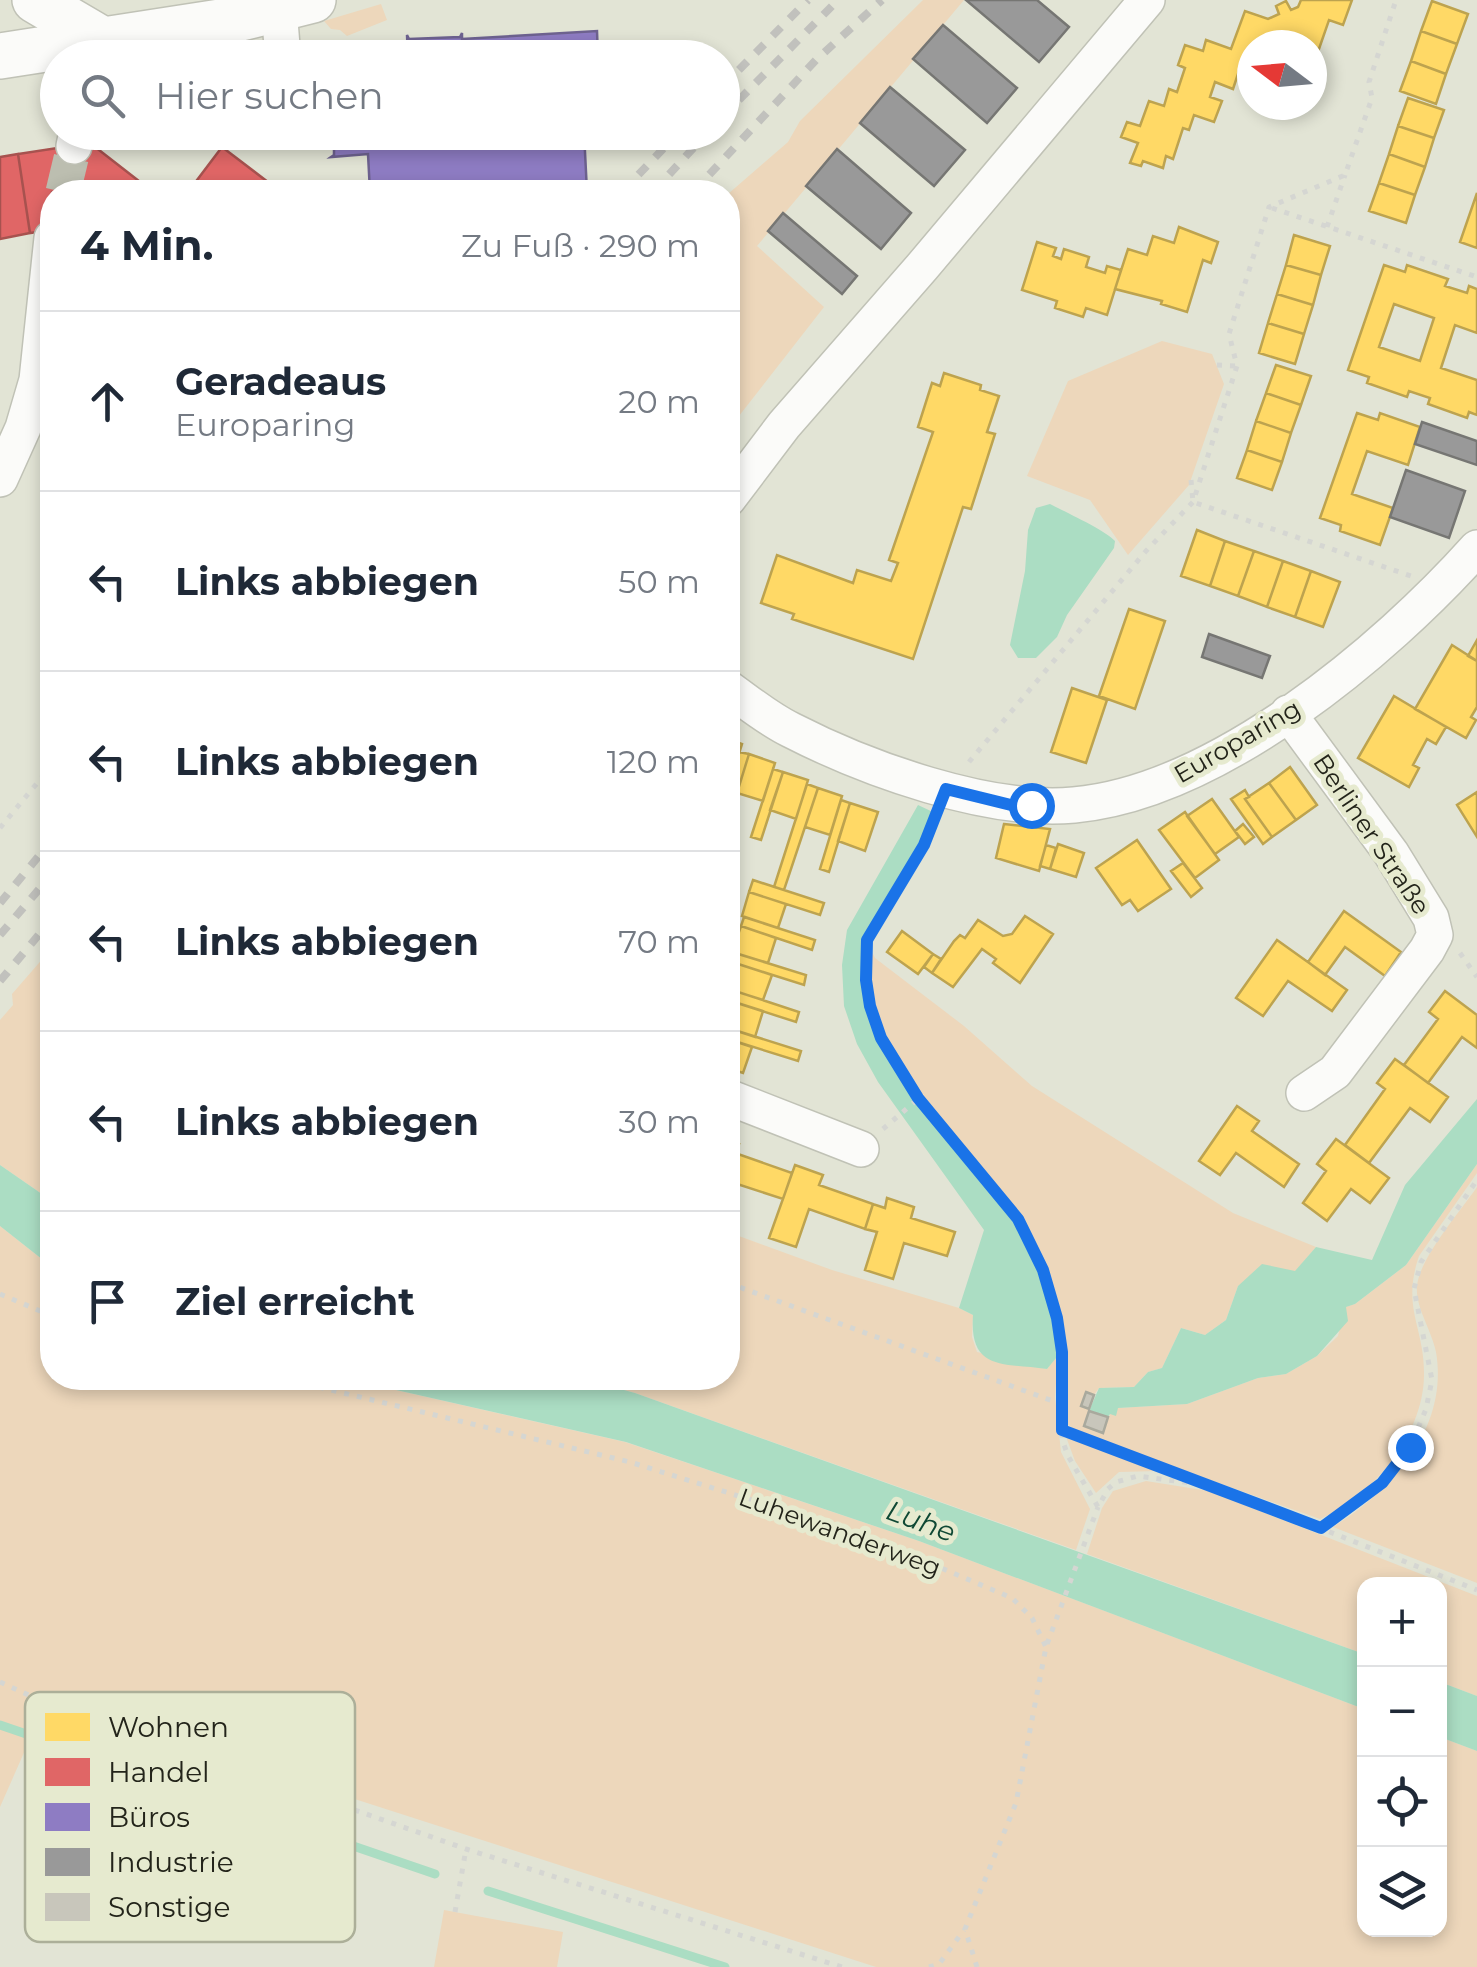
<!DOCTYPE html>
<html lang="de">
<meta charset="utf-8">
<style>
body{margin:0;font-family:Montserrat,sans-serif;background:#f2f2f3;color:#1f2937}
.controls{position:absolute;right:30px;bottom:30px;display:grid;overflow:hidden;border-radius:20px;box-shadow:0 5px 15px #0003}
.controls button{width:90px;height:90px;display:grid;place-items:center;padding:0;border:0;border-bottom:2px solid #e0e1e3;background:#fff;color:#1f2937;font:50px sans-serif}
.compass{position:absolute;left:1237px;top:30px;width:90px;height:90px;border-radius:50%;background:#fff;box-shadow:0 5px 15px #0003;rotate:286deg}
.stop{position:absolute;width:30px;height:30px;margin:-22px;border:8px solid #1a73e8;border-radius:50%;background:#fff}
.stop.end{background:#1a73e8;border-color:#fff;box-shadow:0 2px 10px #0008}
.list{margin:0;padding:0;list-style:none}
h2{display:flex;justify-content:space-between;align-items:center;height:130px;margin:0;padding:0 40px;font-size:42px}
h2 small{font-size:32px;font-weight:400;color:#747a83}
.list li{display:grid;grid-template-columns:65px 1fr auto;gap:30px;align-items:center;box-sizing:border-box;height:180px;padding:0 40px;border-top:2px solid #e0e1e3}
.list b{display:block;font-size:38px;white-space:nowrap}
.list p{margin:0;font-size:32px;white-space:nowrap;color:#747a83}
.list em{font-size:32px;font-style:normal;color:#747a83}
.icon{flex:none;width:55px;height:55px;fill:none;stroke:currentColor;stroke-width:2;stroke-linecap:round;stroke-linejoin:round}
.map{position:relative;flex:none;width:1477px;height:1967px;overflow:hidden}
.search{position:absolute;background:#fff;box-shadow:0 5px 15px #0003;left:40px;top:40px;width:700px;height:110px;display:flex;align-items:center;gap:25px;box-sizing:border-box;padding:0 35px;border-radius:55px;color:#747a83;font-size:38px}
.panel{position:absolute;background:#fff;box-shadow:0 5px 15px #0003;left:40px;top:180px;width:700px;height:1210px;border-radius:40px}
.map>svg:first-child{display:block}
</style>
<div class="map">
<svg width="1477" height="1967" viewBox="0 0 1477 1967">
<rect width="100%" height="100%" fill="#e2e4d5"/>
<!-- green -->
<path fill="#edd7bb" d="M923,0H964L757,246L824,307L728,430V194L788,142L800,121Z
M381,4L387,20L347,36L340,30L331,29L324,21Z
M258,44L264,57L199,56L201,52Z
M1162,341L1212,354L1224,384L1189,485L1128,555L1090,500L1027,476L1068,381Z
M867,941L875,958L964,1026L1032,1086L1233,1213L1316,1247L1295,1272L1238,1286L1226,1320L1205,1335L1181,1328L1162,1368L1148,1372L1134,1387L1099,1388L1094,1395L1086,1392L1081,1405L1089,1409L1085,1427L1103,1433L1110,1414L1117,1408L1187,1404L1258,1378L1286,1374L1317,1356L1338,1336L1345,1307L1355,1304L1406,1265L1477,1164V1173L1419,1256C1401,1309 1425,1327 1424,1376C1423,1436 1372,1497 1320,1519L1084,1435L1065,1423V1352H1062C1055,1305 1042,1263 1019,1222C1009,1205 994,1189 981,1173C941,1122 882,1069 869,1002C865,981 867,961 867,941Z
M52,948V1201L0,1165V1020L13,1005L12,994Z
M1477,1187V1583L1333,1527C1392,1491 1449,1428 1436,1352C1432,1331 1415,1307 1417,1286C1420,1257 1460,1212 1477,1187Z
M0,1226L52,1267V1378H343L625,1442L919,1541L1364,1709V1930H1440V1737L1477,1751V1967H876L280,1775L49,1696L0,1807Z
M728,1232L832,1270L959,1308L973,1315L972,1337L977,1352L1047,1369L1058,1355L1055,1397L1061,1452L1090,1509L1076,1550L635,1393L580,1378H728Z
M1065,1434L1156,1466L1158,1471L1119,1472L1096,1493L1075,1461Z
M1146,1481L1209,1491L1477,1596V1696L1440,1682V1584H1364V1654L1087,1554L1102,1508L1113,1491Z
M444,1910L563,1932L557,1967H434Z"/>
<!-- water -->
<path fill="#abddc3" d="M1050,504C1065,512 1105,530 1115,541L1114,548L1067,615L1057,637L1036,658H1018L1010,645L1025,571L1028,530L1036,508Z
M918,805L935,813C923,845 906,872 889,901C882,913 870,928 866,941C865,948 866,957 865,964C861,1073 970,1138 1018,1222C1042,1263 1054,1305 1061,1352L1047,1369C1003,1363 969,1371 973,1315L959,1308L984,1230L878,1082L857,1044L844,1006L842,965L847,930Z
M1477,1099V1164L1406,1265L1355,1304L1346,1307L1348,1321L1317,1356L1286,1374L1258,1378L1187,1404L1118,1408L1116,1416L1110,1414L1108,1417L1089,1411L1099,1388L1134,1387L1148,1372L1162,1368L1181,1328L1205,1335L1226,1320L1238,1286L1262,1264L1295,1271L1316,1247L1372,1260L1405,1185Z
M0,1165L52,1201V1267L0,1226Z
M343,1378H580L635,1393L1364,1654V1709L919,1541L626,1442Z
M1440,1682L1477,1696V1751L1440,1737Z"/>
<!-- homes -->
<path fill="#ffd966" stroke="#bda34f" stroke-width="2.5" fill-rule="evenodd" d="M1301,0H1352L1343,25L1329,20L1312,69V45H1252V66L1248,71L1240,68L1233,89L1215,82L1210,97L1222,101L1214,122L1194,115L1189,130L1183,128L1173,159L1166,156L1163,168L1143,161L1141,166L1130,163L1138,143L1121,137L1127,122L1140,126L1149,101L1164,106L1169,89L1177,92L1185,68L1178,65L1185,45L1203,51L1206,40L1231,49L1245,11L1268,19L1279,14L1276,6L1286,1L1291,10L1298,7Z
M1432,1L1468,14L1457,44L1421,31Z
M1421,31L1457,44L1446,74L1411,61Z
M1411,61L1446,74L1436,104L1400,91Z
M1408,98L1444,110L1434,138L1398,126Z
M1398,126L1434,138L1425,167L1389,154Z
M1389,154L1425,167L1415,195L1379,183Z
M1379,183L1415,195L1406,223L1369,211Z
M1477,193V248L1460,242Z
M1179,227L1218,242L1211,263L1203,260L1187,312L1161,304L1162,301L1115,289L1128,249L1147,255L1153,236L1174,243Z
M1294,235L1330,246L1321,275L1286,265Z
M1037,242L1056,248L1053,256L1061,259L1064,249L1089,257L1086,267L1105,273L1107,266L1121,270L1107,315L1086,308L1083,317L1055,308L1057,301L1022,290Z
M1286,265L1321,275L1313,305L1277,294Z
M1384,265L1405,272L1407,265L1448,279L1445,286L1467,293L1469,286L1477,289V333L1455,325L1441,368L1477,380V415L1469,412L1467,418L1428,404L1430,398L1409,391L1407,397L1367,383L1369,377L1348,370ZM1394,304L1434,318L1420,361L1379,347Z
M1277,294L1313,305L1304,334L1268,323Z
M1268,323L1304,334L1295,364L1259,353Z
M1276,365L1311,376L1301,405L1266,393Z
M944,373L981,385L980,390L999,396L987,432L995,434L971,509L963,507L913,659L792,619L794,614L761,603L777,555L853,583L857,570L891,581L898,563L889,560L933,432L918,427L932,383L940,386Z
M1266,393L1301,405L1291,433L1256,421Z
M1357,413L1378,420L1380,413L1420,427L1408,465L1367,451L1352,494L1393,508L1380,545L1340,531L1341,525L1320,518Z
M1256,421L1291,433L1282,462L1247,450Z
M1247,450L1282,462L1272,490L1237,478Z
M1197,530L1225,541L1210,586L1181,576Z
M1225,541L1254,551L1238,596L1210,586Z
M1254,551L1283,561L1267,607L1238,596Z
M1283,561L1311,571L1295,617L1267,607Z
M1311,571L1340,582L1323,627L1295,617Z
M1129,609L1165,621L1135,709L1099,696Z
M1477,640V661L1468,656Z
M1452,645L1477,661V707L1471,717L1476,720L1466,738L1415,709Z
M1072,688L1107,700L1086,763L1051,752Z
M1394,696L1446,727L1436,744L1427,739L1413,765L1419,768L1409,787L1358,758Z
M728,739L742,744L730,782L728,781Z
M739,752L749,754L728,822V789Z
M749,754L775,763L763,801L737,793Z
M1290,767L1317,805L1296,820L1269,783Z
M773,769L783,772L761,840L751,837Z
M783,772L808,780L796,819L770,810Z
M1269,783L1296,820L1272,837L1245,799Z
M807,784L818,788L784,890L774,887Z
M818,788L842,796L830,835L805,827Z
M1245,790L1249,797L1245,799L1272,837L1263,844L1231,799Z
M1477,792V837L1457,805Z
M1212,799L1239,837L1215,854L1187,816Z
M841,800L850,803L829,872L820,869Z
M850,803L878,812L865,851L838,841Z
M1185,812L1219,860L1195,878L1159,830Z
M1004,824L1050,829L1039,871L996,858Z
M1243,824L1254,837L1245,844L1235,831Z
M1137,840L1171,889L1138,911L1130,900L1122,905L1096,868Z
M1058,844L1084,853L1076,877L1050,869Z
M1046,845L1056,848L1050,869L1040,866Z
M1183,863L1202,888L1191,897L1171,871Z
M753,880L824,903L820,915L749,892Z
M749,892L786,904L778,928L742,916Z
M1344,911L1401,952L1385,976L1345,947L1325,975L1308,962Z
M1025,916L1053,934L1020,983L993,963L996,959L982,949L953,987L932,973L954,941L960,935L965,938L978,920L1003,936L1012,934Z
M744,917L815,940L812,950L741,926Z
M741,926L776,938L768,963L732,952Z
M902,931L933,954L918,974L887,952Z
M1277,940L1347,990L1332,1011L1288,981L1263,1016L1236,998Z
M735,953L806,975L804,985L732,962Z
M933,954L941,959L932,973L924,967Z
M732,962L772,975L763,1000L728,989Z
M729,989L799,1012L796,1022L728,1000Z
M1445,991L1477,1015V1048L1462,1037L1428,1083L1404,1065L1438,1019L1429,1012Z
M728,1000L763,1011L755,1037L728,1028Z
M728,1028L801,1051L798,1061L728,1039Z
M728,1039L752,1047L743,1073L728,1068Z
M1395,1059L1448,1097L1430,1122L1410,1108L1369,1163L1345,1145L1385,1089L1377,1083Z
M1237,1106L1259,1121L1252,1131L1299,1164L1284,1187L1236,1153L1220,1175L1199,1161Z
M1336,1139L1389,1178L1370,1203L1351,1189L1327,1221L1303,1203L1326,1171L1317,1164Z
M728,1140L739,1144L735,1153L792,1173L783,1199L728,1181Z
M795,1165L823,1175L819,1185L873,1204L865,1229L809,1209L796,1247L769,1238Z
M887,1198L914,1207L911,1218L955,1232L947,1256L904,1243L893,1279L865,1270L877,1232L865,1229L873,1204L885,1208Z"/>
<!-- shops -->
<path fill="#e06666" stroke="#a7524f" stroke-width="2.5" d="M90,143L153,192H52V230L30,233L18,154Z
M222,147L281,192H188Z
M18,154L30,233L0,239V157Z"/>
<!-- offices -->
<path fill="#8e7cc3" stroke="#6e6290" stroke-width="2.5" d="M597,31L598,58H408L407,35L409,39L460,37L462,33V39Z
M584,132L587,192H370L368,154L331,157L334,155V135L330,133Z"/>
<!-- industry -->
<path fill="#999" stroke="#767673" stroke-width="2.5" d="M966,0H1037L1069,27L1039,62Z
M943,25L1017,88L987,123L913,59Z
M890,87L965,150L934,186L860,123Z
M837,149L911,213L881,249L806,186Z
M783,213L857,276L842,294L768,231Z
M1422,422L1477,441V465L1415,444Z
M1406,470L1465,491L1449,538L1390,517Z
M1209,634L1270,656L1262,678L1202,657Z"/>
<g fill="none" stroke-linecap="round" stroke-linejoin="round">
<!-- stream -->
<path stroke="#abddc3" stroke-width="9" d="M0,1725L435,1874
M488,1891L725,1967"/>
</g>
<!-- building -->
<path fill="#c8c6bb" stroke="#a9a99d" stroke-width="2.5" d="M1086,1392L1094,1395L1089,1409L1081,1406Z
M1089,1411L1108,1417L1103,1433L1084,1426Z"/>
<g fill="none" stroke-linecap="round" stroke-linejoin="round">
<!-- minor-tunnel -->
<path stroke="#bcbeb0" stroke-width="35" stroke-dasharray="35 18" stroke-linecap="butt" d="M63,192L74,146"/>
<!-- minor casing -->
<g stroke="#c0c2b6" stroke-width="38">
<path id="minor" d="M279,9L283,58
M74,146L77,132
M0,479L23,428L37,380L52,238
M728,499L784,425L922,267L1147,0
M728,688C748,702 768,719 791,730C867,769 989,813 1074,805C1217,792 1384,652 1477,548
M1288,713L1391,853L1431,918L1435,935L1427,950L1335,1072L1304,1093
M728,1097L861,1149"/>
</g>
<!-- major casing -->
<g stroke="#c0c2b6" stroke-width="48">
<path id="major" d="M35,0L96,36
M0,56L233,20L313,0"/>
</g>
<!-- path -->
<path stroke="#d5d6d2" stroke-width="5" stroke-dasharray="5 8" stroke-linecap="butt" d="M1272,208L1477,277
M1327,227L1345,175
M1217,365L1237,366
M1191,480L1193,502L1411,576
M969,762L1146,551L1193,502L1237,366L1229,334L1269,207L1345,175L1372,98L1369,82L1396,0
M935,818L924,845L867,941L866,980L870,1006L881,1038L919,1098L1017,1219L1043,1271L1057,1319L1062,1352V1439L1068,1456L1098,1507L1108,1489L1116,1482L1138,1476L1213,1486L1477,1590
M0,828L52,765
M1460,953L1477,977
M883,1129L919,1098
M728,1283L1061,1404
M0,1294L52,1316
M281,1378L630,1462L780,1509L901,1551L1012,1598L1032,1618L1046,1647
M1062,1430L1199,1481
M1321,1528L1383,1483L1410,1447L1426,1409L1432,1380L1414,1289L1421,1262L1477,1180
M0,1682L35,1698L466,1849L842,1967
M455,1912L466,1849
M929,1967L939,1964L964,1930
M977,1967L965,1929L1016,1803L1046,1647L1098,1507"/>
<!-- minor -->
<use href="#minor" stroke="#fbfbf9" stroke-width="35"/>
<!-- major -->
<use href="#major" stroke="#fbfbf9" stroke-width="45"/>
<!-- rail -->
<path stroke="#c1c1bd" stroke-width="8" stroke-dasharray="12 12" stroke-linecap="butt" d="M722,87L808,0
M722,117L838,0
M622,192L679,132
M653,192L708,132
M693,192L816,60L882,0
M0,903L52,840
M0,935L52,874
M0,981L52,919"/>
</g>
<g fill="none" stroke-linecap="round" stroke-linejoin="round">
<!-- route -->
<path stroke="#1a73e8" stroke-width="12" d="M1031,805H1011L946,789L924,845L867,940L866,980L870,1006L881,1038L918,1098L1018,1219L1043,1270L1057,1318L1062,1352V1430L1321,1528L1382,1483L1410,1447"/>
</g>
<g text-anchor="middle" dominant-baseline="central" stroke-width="10" stroke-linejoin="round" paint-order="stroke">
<!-- street labels -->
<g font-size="25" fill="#23241a" stroke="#e6eacf">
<text transform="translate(1237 741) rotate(-30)">Europaring</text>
<text transform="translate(1372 834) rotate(56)">Berliner Straße</text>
<text transform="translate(840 1532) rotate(20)">Luhewanderweg</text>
</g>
<!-- water labels -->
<g font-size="28" font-style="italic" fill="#0f4834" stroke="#e6eacf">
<text transform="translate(921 1521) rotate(20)">Luhe</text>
</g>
</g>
<!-- legend -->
<rect x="25" y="1692" width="330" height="250" rx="15" fill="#e6eacf" stroke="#acaf99" stroke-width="2.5"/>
<rect x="45" y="1713" width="45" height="28" fill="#ffd966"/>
<rect x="45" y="1758" width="45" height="28" fill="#e06666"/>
<rect x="45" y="1803" width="45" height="28" fill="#8e7cc3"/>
<rect x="45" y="1848" width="45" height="28" fill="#999"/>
<rect x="45" y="1893" width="45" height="28" fill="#c8c6bb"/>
<g font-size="28" fill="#23241a">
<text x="108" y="1737">Wohnen</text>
<text x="108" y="1782">Handel</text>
<text x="108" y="1827">Büros</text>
<text x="108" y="1872">Industrie</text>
<text x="108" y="1917">Sonstige</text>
</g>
</svg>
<div class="controls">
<button>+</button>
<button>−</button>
<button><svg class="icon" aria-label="locate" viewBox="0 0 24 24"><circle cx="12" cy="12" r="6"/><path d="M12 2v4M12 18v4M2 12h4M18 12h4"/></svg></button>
<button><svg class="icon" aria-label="layers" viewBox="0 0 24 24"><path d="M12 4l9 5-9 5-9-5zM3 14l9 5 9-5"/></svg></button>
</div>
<svg class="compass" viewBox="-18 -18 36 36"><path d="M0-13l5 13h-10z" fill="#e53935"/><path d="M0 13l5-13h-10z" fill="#747a83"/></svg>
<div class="stop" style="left:1031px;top:805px"></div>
<div class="stop end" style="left:1410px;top:1447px"></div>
<div class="search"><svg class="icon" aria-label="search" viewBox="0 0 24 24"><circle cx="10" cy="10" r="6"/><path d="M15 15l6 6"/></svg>Hier suchen</div>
<section class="panel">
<h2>4 Min.<small>Zu Fuß · 290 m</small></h2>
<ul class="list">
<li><svg class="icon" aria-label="ahead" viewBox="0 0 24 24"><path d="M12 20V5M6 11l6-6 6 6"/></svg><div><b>Geradeaus</b><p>Europaring</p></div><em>20 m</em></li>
<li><svg class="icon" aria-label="left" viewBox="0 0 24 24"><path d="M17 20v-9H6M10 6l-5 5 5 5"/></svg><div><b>Links abbiegen</b></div><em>50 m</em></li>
<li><svg class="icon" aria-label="left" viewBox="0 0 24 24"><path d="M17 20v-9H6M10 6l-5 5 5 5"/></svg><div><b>Links abbiegen</b></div><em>120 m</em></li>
<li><svg class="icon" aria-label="left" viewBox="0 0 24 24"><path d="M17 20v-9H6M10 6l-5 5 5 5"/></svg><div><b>Links abbiegen</b></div><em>70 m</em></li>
<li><svg class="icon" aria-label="left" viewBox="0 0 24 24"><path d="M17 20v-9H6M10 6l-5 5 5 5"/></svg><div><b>Links abbiegen</b></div><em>30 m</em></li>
<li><svg class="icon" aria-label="arrive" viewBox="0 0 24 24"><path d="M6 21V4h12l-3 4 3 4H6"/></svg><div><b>Ziel erreicht</b></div></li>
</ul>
</section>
</div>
